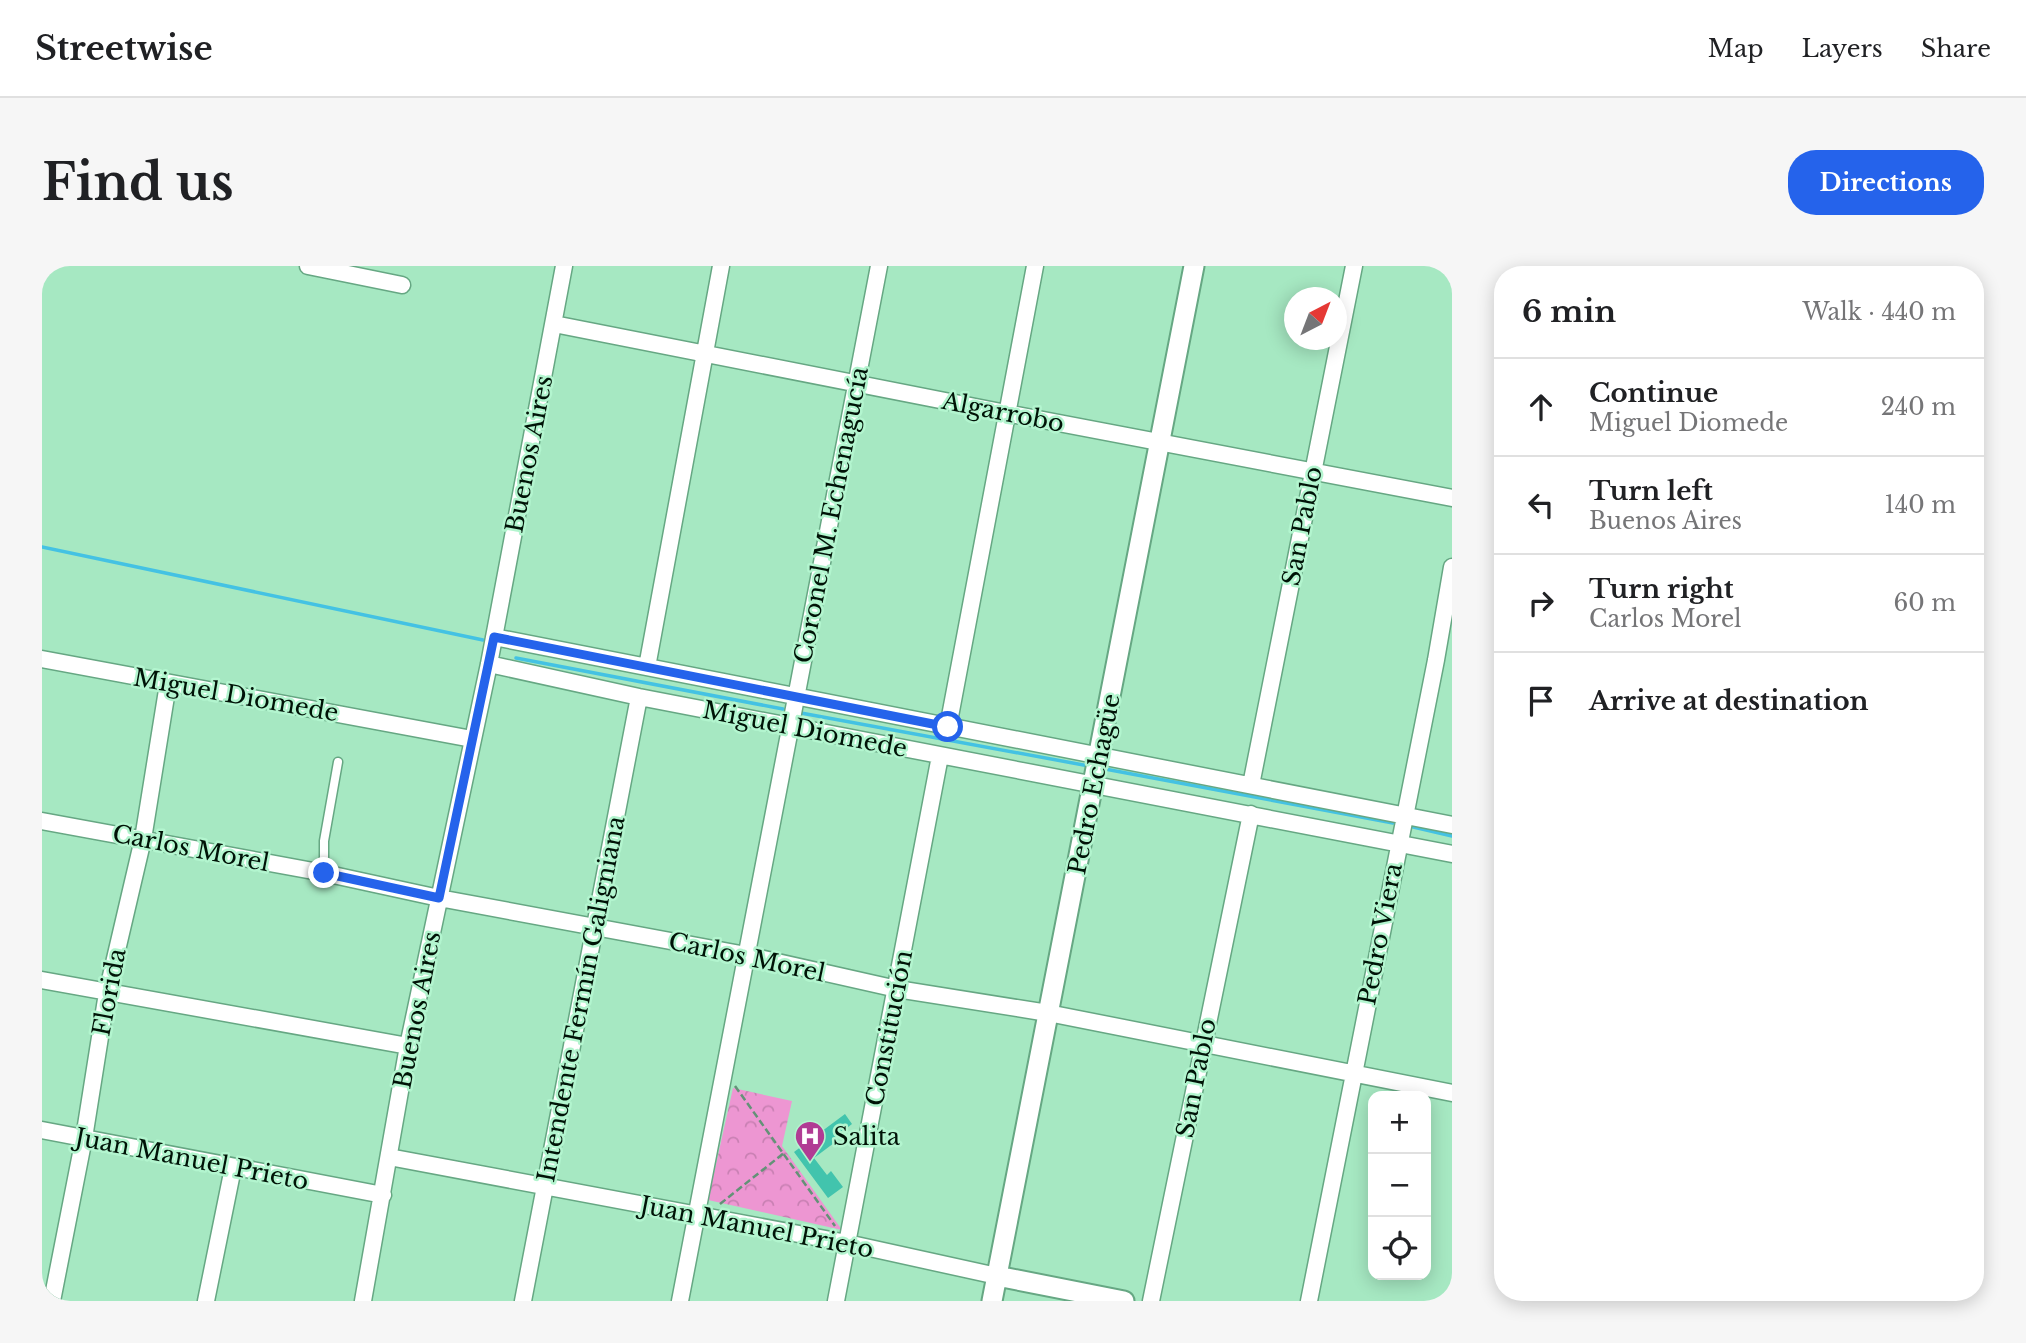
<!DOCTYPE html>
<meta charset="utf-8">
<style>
body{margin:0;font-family:"Libre Baskerville",serif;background:#f6f6f6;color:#202124}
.controls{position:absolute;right:21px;bottom:21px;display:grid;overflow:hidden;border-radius:14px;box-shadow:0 4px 18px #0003}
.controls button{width:63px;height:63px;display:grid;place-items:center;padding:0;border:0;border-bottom:2px solid #e0e0e0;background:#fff;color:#202124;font:35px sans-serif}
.compass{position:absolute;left:1242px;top:21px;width:63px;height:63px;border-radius:50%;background:#fff;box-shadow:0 4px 18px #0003;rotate:42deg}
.stop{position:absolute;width:21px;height:21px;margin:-16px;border:5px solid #2563eb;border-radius:50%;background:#fff}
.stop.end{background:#2563eb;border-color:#fff;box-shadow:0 2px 7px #0008}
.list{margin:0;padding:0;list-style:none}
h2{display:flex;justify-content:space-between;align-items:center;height:91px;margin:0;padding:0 28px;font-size:30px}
h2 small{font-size:23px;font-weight:400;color:#757577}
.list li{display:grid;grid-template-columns:46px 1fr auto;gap:21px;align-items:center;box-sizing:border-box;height:98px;padding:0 28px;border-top:2px solid #e0e0e0}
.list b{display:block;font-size:26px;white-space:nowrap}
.list p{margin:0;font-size:23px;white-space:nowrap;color:#757577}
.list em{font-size:23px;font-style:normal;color:#757577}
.icon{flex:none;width:38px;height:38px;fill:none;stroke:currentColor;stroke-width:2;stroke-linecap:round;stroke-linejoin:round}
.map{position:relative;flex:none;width:1410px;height:1035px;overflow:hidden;border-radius:28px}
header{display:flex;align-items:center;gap:42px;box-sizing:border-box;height:98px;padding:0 35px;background:#fff;border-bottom:2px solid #e0e0e0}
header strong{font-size:33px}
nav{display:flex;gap:38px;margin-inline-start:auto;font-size:24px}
.intro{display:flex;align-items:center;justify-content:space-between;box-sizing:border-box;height:168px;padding:0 42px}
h1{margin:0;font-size:49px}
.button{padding:18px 32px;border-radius:28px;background:#2563eb;color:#fff;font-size:24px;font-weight:700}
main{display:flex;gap:42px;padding:0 42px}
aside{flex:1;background:#fff;border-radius:28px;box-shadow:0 4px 18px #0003}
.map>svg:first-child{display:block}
</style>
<header>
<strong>Streetwise</strong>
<nav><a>Map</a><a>Layers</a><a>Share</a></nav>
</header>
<div class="intro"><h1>Find us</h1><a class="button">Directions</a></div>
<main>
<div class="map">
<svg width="1410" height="1035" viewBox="0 0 1410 1035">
<defs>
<pattern id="forest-crowns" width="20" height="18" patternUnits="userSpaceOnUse" patternTransform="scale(1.75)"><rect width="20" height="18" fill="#ed96d2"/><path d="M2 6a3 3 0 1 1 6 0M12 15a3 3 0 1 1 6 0" fill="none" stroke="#c980b3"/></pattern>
</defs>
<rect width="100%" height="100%" fill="#a6e8c2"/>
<!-- forest -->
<path fill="url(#forest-crowns)" d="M691,822L750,835L740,880L800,964L666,934Z"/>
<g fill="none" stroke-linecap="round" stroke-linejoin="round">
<!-- stream -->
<path stroke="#44c2e3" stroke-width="3.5" d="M0,281L441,374
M474,392L741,443
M759,447L1047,500
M1063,503L1351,557
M1367,560L1410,570"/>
</g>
<!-- building -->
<path fill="#42c4ad" d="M803,848L810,858L793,871L796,874L772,892L785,909L789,905L801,921L786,932L752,886Z"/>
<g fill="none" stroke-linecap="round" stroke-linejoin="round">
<!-- service casing -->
<g stroke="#66a783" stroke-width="11">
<path id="service" d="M282,607V575L296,496"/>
</g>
<!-- minor casing -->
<g stroke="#66a783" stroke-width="19">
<path id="minor" d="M266,0L360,19
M512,58L964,147L1410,232
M452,371L1410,559
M0,393L430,473
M447,398L597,431L1410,588
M605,401L679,0
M906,461L993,0
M1209,519L1312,0
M0,555L282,607L397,632L704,689L855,723L1006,747L1410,827
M0,714L366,780
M0,864L341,929
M347,891L805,977L955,1010
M10,1035L42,872L65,727L101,573L126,418
M164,1035L191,902
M321,1035L366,780L447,398L522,0
M481,1035L597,431
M638,1035L837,0
M794,1035L898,490
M1109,1035L1209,548
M1267,1035L1394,394L1410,301"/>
</g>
<!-- tertiary casing -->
<g stroke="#66a783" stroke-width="23">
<path id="tertiary" d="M955,1010L1082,1035
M950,1035L1152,0"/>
</g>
<!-- path -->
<path stroke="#639277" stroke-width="2.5" stroke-dasharray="7 3.5" stroke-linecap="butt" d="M693,820L793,960
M678,938L742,887"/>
<!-- service -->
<use href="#service" stroke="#fff" stroke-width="8"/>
<!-- minor -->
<use href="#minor" stroke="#fff" stroke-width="16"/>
<!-- tertiary -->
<use href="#tertiary" stroke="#fff" stroke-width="19"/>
</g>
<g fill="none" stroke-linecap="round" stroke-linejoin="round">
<!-- route -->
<path stroke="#2563eb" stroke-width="9" d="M282,607L397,632L452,371L906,461"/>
</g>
<!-- icons -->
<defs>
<g id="hospital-pin" transform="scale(1.575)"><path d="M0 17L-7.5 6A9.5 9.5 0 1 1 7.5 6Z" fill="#b13c94" stroke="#b3f5cf"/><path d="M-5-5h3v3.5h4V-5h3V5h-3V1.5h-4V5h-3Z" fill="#fff"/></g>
</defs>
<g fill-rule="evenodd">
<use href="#hospital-pin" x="768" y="870"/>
</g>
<g text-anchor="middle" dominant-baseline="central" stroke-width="5" stroke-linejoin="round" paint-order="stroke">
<!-- street labels -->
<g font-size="24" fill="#001307" stroke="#b3f5cf">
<text transform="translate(961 146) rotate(11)">Algarrobo</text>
<text transform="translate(487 188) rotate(-79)">Buenos Aires</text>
<text transform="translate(789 249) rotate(-79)">Coronel M. Echenagucía</text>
<text transform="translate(1260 260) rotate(-79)">San Pablo</text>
<text transform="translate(194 429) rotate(10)">Miguel Diomede</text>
<text transform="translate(763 463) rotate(11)">Miguel Diomede</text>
<text transform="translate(1052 518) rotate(-79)">Pedro Echagüe</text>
<text transform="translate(149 582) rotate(11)">Carlos Morel</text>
<text transform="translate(1338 668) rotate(-79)">Pedro Viera</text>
<text transform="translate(705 691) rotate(12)">Carlos Morel</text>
<text transform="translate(67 726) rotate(-79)">Florida</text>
<text transform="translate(539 733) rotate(-79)">Intendente Fermín Galigniana</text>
<text transform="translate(375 744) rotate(-79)">Buenos Aires</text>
<text transform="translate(847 762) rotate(-79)">Constitución</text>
<text transform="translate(1154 812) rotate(-79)">San Pablo</text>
<text transform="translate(150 893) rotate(11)">Juan Manuel Prieto</text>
<text transform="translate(715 961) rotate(11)">Juan Manuel Prieto</text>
</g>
<!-- poi labels -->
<g font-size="24" fill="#001307" stroke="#b3f5cf" text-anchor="start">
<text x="791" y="870">Salita</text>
</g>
</g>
</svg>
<div class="controls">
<button>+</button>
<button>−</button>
<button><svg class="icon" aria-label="locate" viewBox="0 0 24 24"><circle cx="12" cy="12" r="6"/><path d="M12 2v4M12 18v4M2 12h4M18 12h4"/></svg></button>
</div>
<svg class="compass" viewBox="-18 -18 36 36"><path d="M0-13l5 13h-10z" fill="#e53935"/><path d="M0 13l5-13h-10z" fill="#757577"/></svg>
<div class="stop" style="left:906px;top:461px"></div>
<div class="stop end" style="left:282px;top:607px"></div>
</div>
<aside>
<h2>6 min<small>Walk · 440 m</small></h2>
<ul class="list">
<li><svg class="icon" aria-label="ahead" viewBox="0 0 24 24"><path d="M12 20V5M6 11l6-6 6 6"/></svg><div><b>Continue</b><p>Miguel Diomede</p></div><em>240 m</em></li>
<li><svg class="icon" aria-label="left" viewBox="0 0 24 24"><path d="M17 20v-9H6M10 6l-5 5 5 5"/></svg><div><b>Turn left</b><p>Buenos Aires</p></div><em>140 m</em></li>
<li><svg class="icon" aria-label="right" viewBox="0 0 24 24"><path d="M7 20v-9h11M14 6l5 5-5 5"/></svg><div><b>Turn right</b><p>Carlos Morel</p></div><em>60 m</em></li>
<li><svg class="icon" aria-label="arrive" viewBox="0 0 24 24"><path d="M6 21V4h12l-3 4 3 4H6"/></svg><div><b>Arrive at destination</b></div></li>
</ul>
</aside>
</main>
